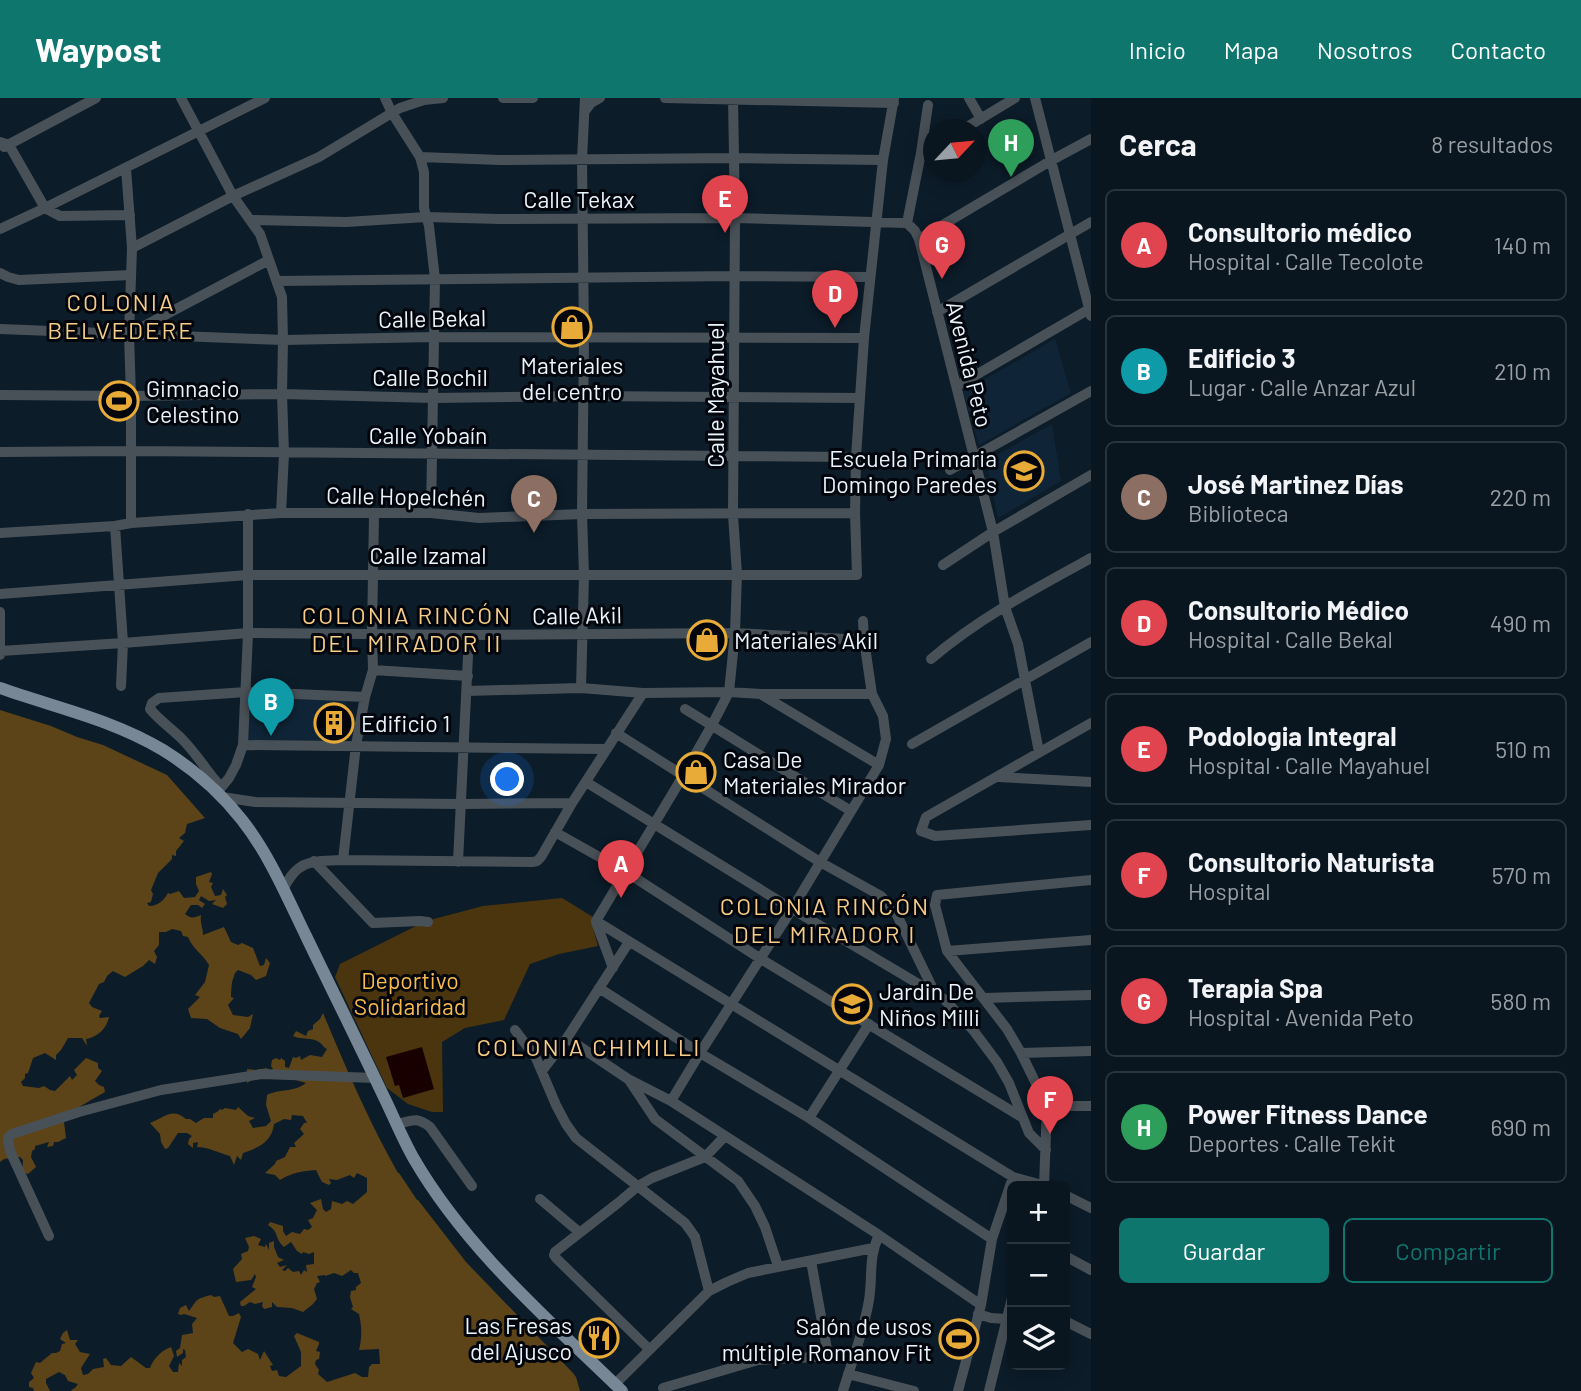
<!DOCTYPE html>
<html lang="es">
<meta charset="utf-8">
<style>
body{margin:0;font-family:Barlow,sans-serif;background:#17222c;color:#f1f3f6}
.controls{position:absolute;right:21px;bottom:21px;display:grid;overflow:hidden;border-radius:10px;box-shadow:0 4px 18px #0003}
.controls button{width:63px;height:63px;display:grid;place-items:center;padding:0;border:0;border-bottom:2px solid #29343d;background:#09151f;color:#f1f3f6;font:35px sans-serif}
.compass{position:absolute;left:923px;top:21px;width:63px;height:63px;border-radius:50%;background:#09151f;box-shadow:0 4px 18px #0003;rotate:64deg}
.you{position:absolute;left:508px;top:682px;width:24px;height:24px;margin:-18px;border:5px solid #fff;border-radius:50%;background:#1a73e8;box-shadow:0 0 0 10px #1a73e833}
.badge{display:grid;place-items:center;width:46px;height:46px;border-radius:50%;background:#0f766e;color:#fff;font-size:23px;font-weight:700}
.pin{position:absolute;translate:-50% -58px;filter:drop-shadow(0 2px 4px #0008)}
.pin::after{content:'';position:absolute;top:37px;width:24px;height:21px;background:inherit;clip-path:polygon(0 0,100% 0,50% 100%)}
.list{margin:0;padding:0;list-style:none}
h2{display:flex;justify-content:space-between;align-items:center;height:91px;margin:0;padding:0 28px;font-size:30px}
h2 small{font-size:23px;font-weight:400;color:#999fa4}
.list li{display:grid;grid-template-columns:46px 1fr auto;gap:21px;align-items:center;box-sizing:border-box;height:112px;margin:0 14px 14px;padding:0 14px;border:2px solid #29343d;border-radius:10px}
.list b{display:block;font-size:26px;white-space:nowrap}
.list p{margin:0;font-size:23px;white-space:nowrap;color:#999fa4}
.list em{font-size:23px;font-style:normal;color:#999fa4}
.actions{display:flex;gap:14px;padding:21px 28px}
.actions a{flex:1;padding:16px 0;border:2px solid #0f766e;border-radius:10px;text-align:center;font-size:24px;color:#0f766e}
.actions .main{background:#0f766e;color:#fff}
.icon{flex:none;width:38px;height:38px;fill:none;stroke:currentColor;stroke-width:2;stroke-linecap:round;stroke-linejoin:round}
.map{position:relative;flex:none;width:1091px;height:1293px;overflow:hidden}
header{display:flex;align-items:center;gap:42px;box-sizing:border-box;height:98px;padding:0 35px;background:#0f766e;color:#fff}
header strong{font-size:33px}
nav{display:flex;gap:38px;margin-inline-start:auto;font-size:24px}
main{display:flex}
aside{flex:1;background:#09151f}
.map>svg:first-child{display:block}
</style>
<header>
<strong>Waypost</strong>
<nav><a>Inicio</a><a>Mapa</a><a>Nosotros</a><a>Contacto</a></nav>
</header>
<main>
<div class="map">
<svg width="1091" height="1293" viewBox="0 0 1091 1293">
<rect width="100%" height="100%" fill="#0c1c29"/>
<!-- built -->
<path fill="#0f2537" d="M1055,241L1071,295L979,347L963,294Z
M1052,326L1061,383L998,420L986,363Z
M250,600L346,601V644L248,646Z"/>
<!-- green -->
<path fill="#4b350e" d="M562,800L593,819L592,826L598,848L559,856L530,866L504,922L465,930L442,944L443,1014H432L408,1006L387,990L335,879L340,866L426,823L483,808Z"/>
<!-- forest -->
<path fill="#5c4418" d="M0,612L51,628L77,639L103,647L167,677L205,720L187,726L185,735L179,740L184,743L176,753V758L172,757V761L158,775L151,792L153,796L151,804L147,805L149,808C158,808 164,802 168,795L170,796L179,793L184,800L195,799L199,793L196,786V779L211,774L212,776L209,784L213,785L211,789L215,798L221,797L223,791L227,797L225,799L227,806L223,810L212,806L216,802L209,803L201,798L199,802L205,806L202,810L198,807H191L185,816C191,821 194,820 201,817C200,827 203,828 203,837L224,829L231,844L238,847L242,845L253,850L260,868L264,867L266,860L270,865L266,878L256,882L251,877L238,872L235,875L232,884L231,896V899L234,900L228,907L233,917L248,919L253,916L250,930L241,941L238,936L220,930L207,921L191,920L188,911L200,899L195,897L205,884L209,867C202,855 194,853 188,839L183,838L181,833L172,831L166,834H159V847L154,853L157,859L155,866L149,862L143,868L125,879L113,873L107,878L104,884L99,886L89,905L92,909L102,913L99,918L100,920L109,919C107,930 98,939 86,941L87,948L82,940H68L61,952L56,957V962L45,955L33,960L28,975L25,976V980L21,984L23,988L39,990L44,988L50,992L55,993L70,978L72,982L77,977L74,972L86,960L98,965V970L102,973L95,983L99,987L104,989L105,994L60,1020L64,1024L66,1040L58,1044H54L53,1048L47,1049L49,1044L35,1048V1051L32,1053L31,1059L36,1069L28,1076L22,1074L23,1062L20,1059L4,1061L0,1064Z
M323,915C346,970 369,1024 398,1075H399L417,1102H418L466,1164L573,1275L576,1279L580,1293H72L71,1292L75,1290L78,1286L68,1283L65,1277L59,1274L46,1281V1285L50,1293H34L33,1290L29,1289V1284L34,1280L31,1275L36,1264L40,1265L52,1255H56L60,1253L62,1246L66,1245L60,1241L63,1235L67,1232L70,1242H78L75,1246L80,1254L90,1256L81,1270L83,1277L88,1276L93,1271L104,1269L103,1261L106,1260L111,1267L121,1268L131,1259L146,1270H150C153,1261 162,1252 171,1249L174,1258L169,1268L173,1274H178L179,1265L182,1268V1262L186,1259L185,1252L183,1251V1255L177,1259L176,1253L180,1250L182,1237L193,1235L192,1226L197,1220L184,1216L181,1217L178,1216L180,1210L186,1207L189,1213C199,1200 194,1202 211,1197L214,1199L220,1198L229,1218H233L239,1215L241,1219L233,1245L242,1254L248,1251L258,1256L260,1262L264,1253L273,1267L270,1268L272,1273L277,1272L279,1278L286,1279L301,1268V1254L294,1238L297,1235L319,1244V1246L316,1253L320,1254L319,1261L316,1262L315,1266L319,1272L318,1276L327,1284L355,1275L362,1279H368L369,1269L372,1266H380L379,1251L359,1252C362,1239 362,1230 359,1216L351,1211L353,1209L350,1199L351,1193L356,1192V1189L361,1185L358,1175H354L351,1172L342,1178L334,1175L325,1178V1177L317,1178L320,1184L317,1185L314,1191L317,1201L313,1206L303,1214L292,1210L277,1209L272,1204V1209L264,1211L262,1208L263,1204L255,1206L250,1204L244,1208H241L240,1204L256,1191L252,1189L256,1179L255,1176L251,1182L236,1184L233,1171L242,1161L241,1156L248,1153L249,1149L245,1140L254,1138L261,1141L258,1147L265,1149L266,1146L269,1152V1145L274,1143V1149L278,1159L284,1162L277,1165L280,1169L287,1167L282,1172L285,1173L288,1170L293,1174L299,1173L301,1177L304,1172L307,1174L306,1167L314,1166V1154L309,1156L303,1154L302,1156L297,1153L291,1144L284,1149C274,1140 280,1135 268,1127L270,1124L283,1128V1133L286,1138L292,1134L300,1136L304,1131L308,1132L312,1129L308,1122L313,1120L317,1112L310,1105L321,1101L323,1111L326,1114L331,1111L332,1103L342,1106L347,1103L353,1106L367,1094V1080L357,1075L354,1080L350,1077L337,1082L329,1081L331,1085L329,1087L322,1084L316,1072C302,1073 291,1075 280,1082L275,1077L265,1075L275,1066L276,1063L285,1059L290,1049H296L294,1045L304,1036L300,1031L304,1025H307L303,1018L292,1017L291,1022L284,1021L274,1026C272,1044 258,1050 243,1055L241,1062L237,1058L234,1067L230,1058C218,1055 209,1049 197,1049L198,1044L193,1045V1050L188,1046L189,1041L192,1038L187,1035H178L168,1050L165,1051L161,1044L160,1036L150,1025C164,1020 172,1009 186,1021H190L196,1025L204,1020H213V1016L217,1014L220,1011L222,1012L225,1010L236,1012L238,1009L248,1018L255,1020L249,1023L253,1030L266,1028L271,1023L266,1007L267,997C281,990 293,995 306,985L289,980L285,977L252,982L247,985V971L256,972L267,970L270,973L273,971L271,968L272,962L276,960L280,962L281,960L285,963V969L289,970L293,959L296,960L300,958L301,962L310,957L322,959L327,951C324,950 322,946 319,944C312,939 301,942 293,938L296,933L306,938L308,933L313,931V927L320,921Z"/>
<!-- water -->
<path fill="#180000" d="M422,949L434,991L403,1000L399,987L395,988L386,959Z"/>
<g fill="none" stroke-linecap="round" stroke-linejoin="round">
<!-- minor -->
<path stroke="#495158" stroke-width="10" d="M181,0L233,98L260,136L282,199L283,242L282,296L284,356L281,415
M385,0L392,15L420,59L424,74V110L429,128L435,181L431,415
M503,0H533
M665,0L894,5
M969,0L981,21
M1035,0L1091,218
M928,7L921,55L907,125L915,133L919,141L993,434L1005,509L1018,546L1039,654
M585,13L591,5L600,0
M962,32L1015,0
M0,44L9,47L45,110L60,118L130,117
M4,49L96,0
M921,55L934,48
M420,59L500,62L734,60L883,62
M126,70L132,150L129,237L131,298V425
M251,122L346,124L426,119L500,121L735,120L907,125
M0,131L45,110L265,0
M919,141L1052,62L1091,41
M132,150L233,98L319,59L400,10L424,2L443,0
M0,175L8,179L19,182L131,177
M277,183L734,178L870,179
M937,214L1091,124
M0,231L283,242L434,239L864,240
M129,236L269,162
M957,288L1091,210
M0,297L131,298L282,296L433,300L583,298L860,300
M0,354L131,353L856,359
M950,372L1091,293
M115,428L123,545L121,588
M0,435L115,428L131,425L281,415H431L479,420L582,416L855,415
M943,467L993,434L1091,377
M0,496L248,477H857L855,415L856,359L864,240L883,62L894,0
M0,514V557
M1,553L123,545L248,535L469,537L735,535L864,542
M931,561C979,520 1036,490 1091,460
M373,572L468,578
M581,590L584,477L582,416L584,239L582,61L585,0
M467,593L581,590L643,595L729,594L761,596H872
M762,597L879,667
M685,611L851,713
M1091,625L926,719L921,733L935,738L1091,727
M616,635L820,764L881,798L896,815L931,887V895
M912,646L1091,544
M243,647L605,651
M999,679L1091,684
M586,684L792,811L944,901L973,932L997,964L1009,985L1029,1035L1046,1052
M221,689C207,674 197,656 182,641C172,631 159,622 150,611L152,605L159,600L246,594L365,599
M219,692L229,680L236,667L243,647L248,535V416
M222,699L255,704L461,706L572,705
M555,734L626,774L761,861L1023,1020
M343,762L356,647L365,599L373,572L372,536L374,416
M314,763L373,825L420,823L428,824
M458,764L469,537
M283,792C297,761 313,763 343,762L532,764L537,763L541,759L572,705L643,595
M596,823L683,678L712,627L729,594L735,535L737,476L733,417L735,120L733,0
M596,823L1013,1079L1046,1088
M596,824L613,870
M947,853L1091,842
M599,890L700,955L809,1020L992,1141
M984,900L1091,897
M515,932L536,960L556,1007L566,1026L576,1040L685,1125L695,1139L709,1193
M567,940L628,981L671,1003L879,1137L981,1207
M1021,955L1091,953
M542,973L567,940L629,844
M629,982L655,1021L738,1083L755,1108L765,1129L778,1168
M671,1003L700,955L792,811L879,667L886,641L883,618L872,596L864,542L863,523
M1047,1008H1091
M809,1020L869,926
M398,1026C413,1022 417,1019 430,1029L472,1088
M1044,1088L1047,1008L1021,955L1007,931L947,853L935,807L937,797L1091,782
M1065,1097L1091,1110
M540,1101L579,1134
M49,1138L10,1053L8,1040L12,1036L79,1014L161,992L262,976L375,980
M1065,1158L1091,1172
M811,1163L828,1257
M978,1216L991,1220L1006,1221
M1065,1223L1091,1236
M649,1251L556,1160L554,1157L555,1154L618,1105L638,1088L652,1080L705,1059L725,1038
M848,1276L914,1293
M615,1286L709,1193L727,1184L748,1175L873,1150
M663,1290L758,1262L855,1257
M843,1293C852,1263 864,1233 869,1202C873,1178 868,1160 879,1137
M958,1293L981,1207L992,1141L1013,1079
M989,1293L1012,1200"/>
<!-- major -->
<path stroke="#778796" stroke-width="12" d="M0,590C56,610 111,621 163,652C192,670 220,694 242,722C269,756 287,799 306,838C331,890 357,942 382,995C393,1017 402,1040 414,1061C467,1152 548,1221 622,1293"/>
</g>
<!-- icons -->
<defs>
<g id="shop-ring" transform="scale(2.0125)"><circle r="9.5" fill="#02060c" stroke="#e8ab37" stroke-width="1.5"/><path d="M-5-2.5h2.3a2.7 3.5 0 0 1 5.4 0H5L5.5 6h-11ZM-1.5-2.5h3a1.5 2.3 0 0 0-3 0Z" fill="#e8ab37"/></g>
<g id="stadium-ring" transform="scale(2.0125)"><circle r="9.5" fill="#02060c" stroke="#e8ab37" stroke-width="1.5"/><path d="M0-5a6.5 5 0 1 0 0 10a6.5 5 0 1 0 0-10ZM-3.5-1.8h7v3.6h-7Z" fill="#e8ab37"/></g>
<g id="school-ring" transform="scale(2.0125)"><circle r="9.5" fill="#02060c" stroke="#e8ab37" stroke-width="1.5"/><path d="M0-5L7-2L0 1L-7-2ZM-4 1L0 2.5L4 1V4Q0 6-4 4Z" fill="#e8ab37"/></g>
<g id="building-ring" transform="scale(2.0125)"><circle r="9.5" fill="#02060c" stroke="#e8ab37" stroke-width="1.5"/><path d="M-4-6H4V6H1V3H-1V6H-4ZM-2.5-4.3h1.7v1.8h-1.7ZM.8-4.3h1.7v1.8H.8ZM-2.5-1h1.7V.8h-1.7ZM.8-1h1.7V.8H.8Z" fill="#e8ab37"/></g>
<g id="restaurant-ring" transform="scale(2.0125)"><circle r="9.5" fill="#02060c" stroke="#e8ab37" stroke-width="1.5"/><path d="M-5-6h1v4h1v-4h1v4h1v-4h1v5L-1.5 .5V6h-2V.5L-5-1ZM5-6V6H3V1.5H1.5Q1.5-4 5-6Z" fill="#e8ab37"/></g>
</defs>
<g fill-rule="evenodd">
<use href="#shop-ring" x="572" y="229"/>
<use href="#stadium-ring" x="119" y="303"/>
<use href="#school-ring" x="1024" y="373"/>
<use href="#shop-ring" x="707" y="542"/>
<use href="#building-ring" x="334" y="625"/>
<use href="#shop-ring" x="696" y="674"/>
<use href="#school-ring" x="852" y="906"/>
<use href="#restaurant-ring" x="599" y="1240"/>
<use href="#stadium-ring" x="959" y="1241"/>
</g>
<g text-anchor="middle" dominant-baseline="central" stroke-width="6" stroke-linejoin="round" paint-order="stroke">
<!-- street labels -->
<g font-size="23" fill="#e9f4fd" stroke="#02060c">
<text x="579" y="101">Calle Tekax</text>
<text transform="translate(432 220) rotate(-1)">Calle Bekal</text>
<text transform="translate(970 266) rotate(76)">Avenida Peto</text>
<text x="430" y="279">Calle Bochil</text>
<text transform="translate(715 297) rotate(-90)">Calle Mayahuel</text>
<text x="428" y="337">Calle Yobaín</text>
<text transform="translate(406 398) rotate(1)">Calle Hopelchén</text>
<text x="428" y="457">Calle Izamal</text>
<text transform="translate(577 517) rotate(-1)">Calle Akil</text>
</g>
<!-- poi labels -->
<g font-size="23" fill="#e9f4fd" stroke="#02060c" text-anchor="start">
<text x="572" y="267" text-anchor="middle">Materiales<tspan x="572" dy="26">del centro</tspan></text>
<text x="146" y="290">Gimnacio<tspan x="146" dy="26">Celestino</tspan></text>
<text x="997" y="360" text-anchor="end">Escuela Primaria<tspan x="997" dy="26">Domingo Paredes</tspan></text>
<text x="734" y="542">Materiales Akil</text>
<text x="361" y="625">Edificio 1</text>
<text x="723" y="661">Casa De<tspan x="723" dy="26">Materiales Mirador</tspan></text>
<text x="879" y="893">Jardin De<tspan x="879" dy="26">Niños Milli</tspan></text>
<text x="572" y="1227" text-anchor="end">Las Fresas<tspan x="572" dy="26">del Ajusco</tspan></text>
<text x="932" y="1228" text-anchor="end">Salón de usos<tspan x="932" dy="26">múltiple Romanov Fit</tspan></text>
</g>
<!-- park labels -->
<g font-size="23" fill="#f9bc4c" stroke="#02060c">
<text x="410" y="882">Deportivo<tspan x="410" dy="26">Solidaridad</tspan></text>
</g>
<!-- neighbourhood labels -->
<g font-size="24" letter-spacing="2" fill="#f6cc86" stroke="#02060c">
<text x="121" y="203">COLONIA<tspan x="121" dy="28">BELVEDERE</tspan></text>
<text x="407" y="516">COLONIA RINCÓN<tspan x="407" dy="28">DEL MIRADOR II</tspan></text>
<text x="825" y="807">COLONIA RINCÓN<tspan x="825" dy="28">DEL MIRADOR I</tspan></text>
<text x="589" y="948">COLONIA CHIMILLI</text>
</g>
</g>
</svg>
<div class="controls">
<button>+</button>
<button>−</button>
<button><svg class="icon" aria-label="layers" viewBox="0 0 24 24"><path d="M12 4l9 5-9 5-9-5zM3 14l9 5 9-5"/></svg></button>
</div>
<svg class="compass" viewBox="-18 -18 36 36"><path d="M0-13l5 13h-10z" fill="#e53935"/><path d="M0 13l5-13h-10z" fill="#999fa4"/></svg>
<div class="you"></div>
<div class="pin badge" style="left:621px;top:800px;background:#e0444e">A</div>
<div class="pin badge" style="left:271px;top:638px;background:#0f9aa8">B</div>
<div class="pin badge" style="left:534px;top:435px;background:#8d6e63">C</div>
<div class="pin badge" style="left:835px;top:230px;background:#e0444e">D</div>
<div class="pin badge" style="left:725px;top:135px;background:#e0444e">E</div>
<div class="pin badge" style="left:1050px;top:1036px;background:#e0444e">F</div>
<div class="pin badge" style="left:942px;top:181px;background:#e0444e">G</div>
<div class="pin badge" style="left:1011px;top:79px;background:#2e9e5b">H</div>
</div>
<aside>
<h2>Cerca<small>8 resultados</small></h2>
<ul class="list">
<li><span class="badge" style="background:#e0444e">A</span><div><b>Consultorio médico</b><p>Hospital · Calle Tecolote</p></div><em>140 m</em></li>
<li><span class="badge" style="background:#0f9aa8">B</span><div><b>Edificio 3</b><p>Lugar · Calle Anzar Azul</p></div><em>210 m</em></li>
<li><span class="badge" style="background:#8d6e63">C</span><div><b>José Martinez Días</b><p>Biblioteca</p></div><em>220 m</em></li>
<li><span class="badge" style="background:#e0444e">D</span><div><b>Consultorio Médico</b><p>Hospital · Calle Bekal</p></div><em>490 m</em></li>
<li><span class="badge" style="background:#e0444e">E</span><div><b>Podologia Integral</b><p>Hospital · Calle Mayahuel</p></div><em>510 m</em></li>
<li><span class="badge" style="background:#e0444e">F</span><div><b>Consultorio Naturista</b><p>Hospital</p></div><em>570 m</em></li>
<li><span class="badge" style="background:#e0444e">G</span><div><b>Terapia Spa</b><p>Hospital · Avenida Peto</p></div><em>580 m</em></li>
<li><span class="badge" style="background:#2e9e5b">H</span><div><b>Power Fitness Dance</b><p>Deportes · Calle Tekit</p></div><em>690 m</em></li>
</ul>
<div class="actions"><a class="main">Guardar</a><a>Compartir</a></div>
</aside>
</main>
